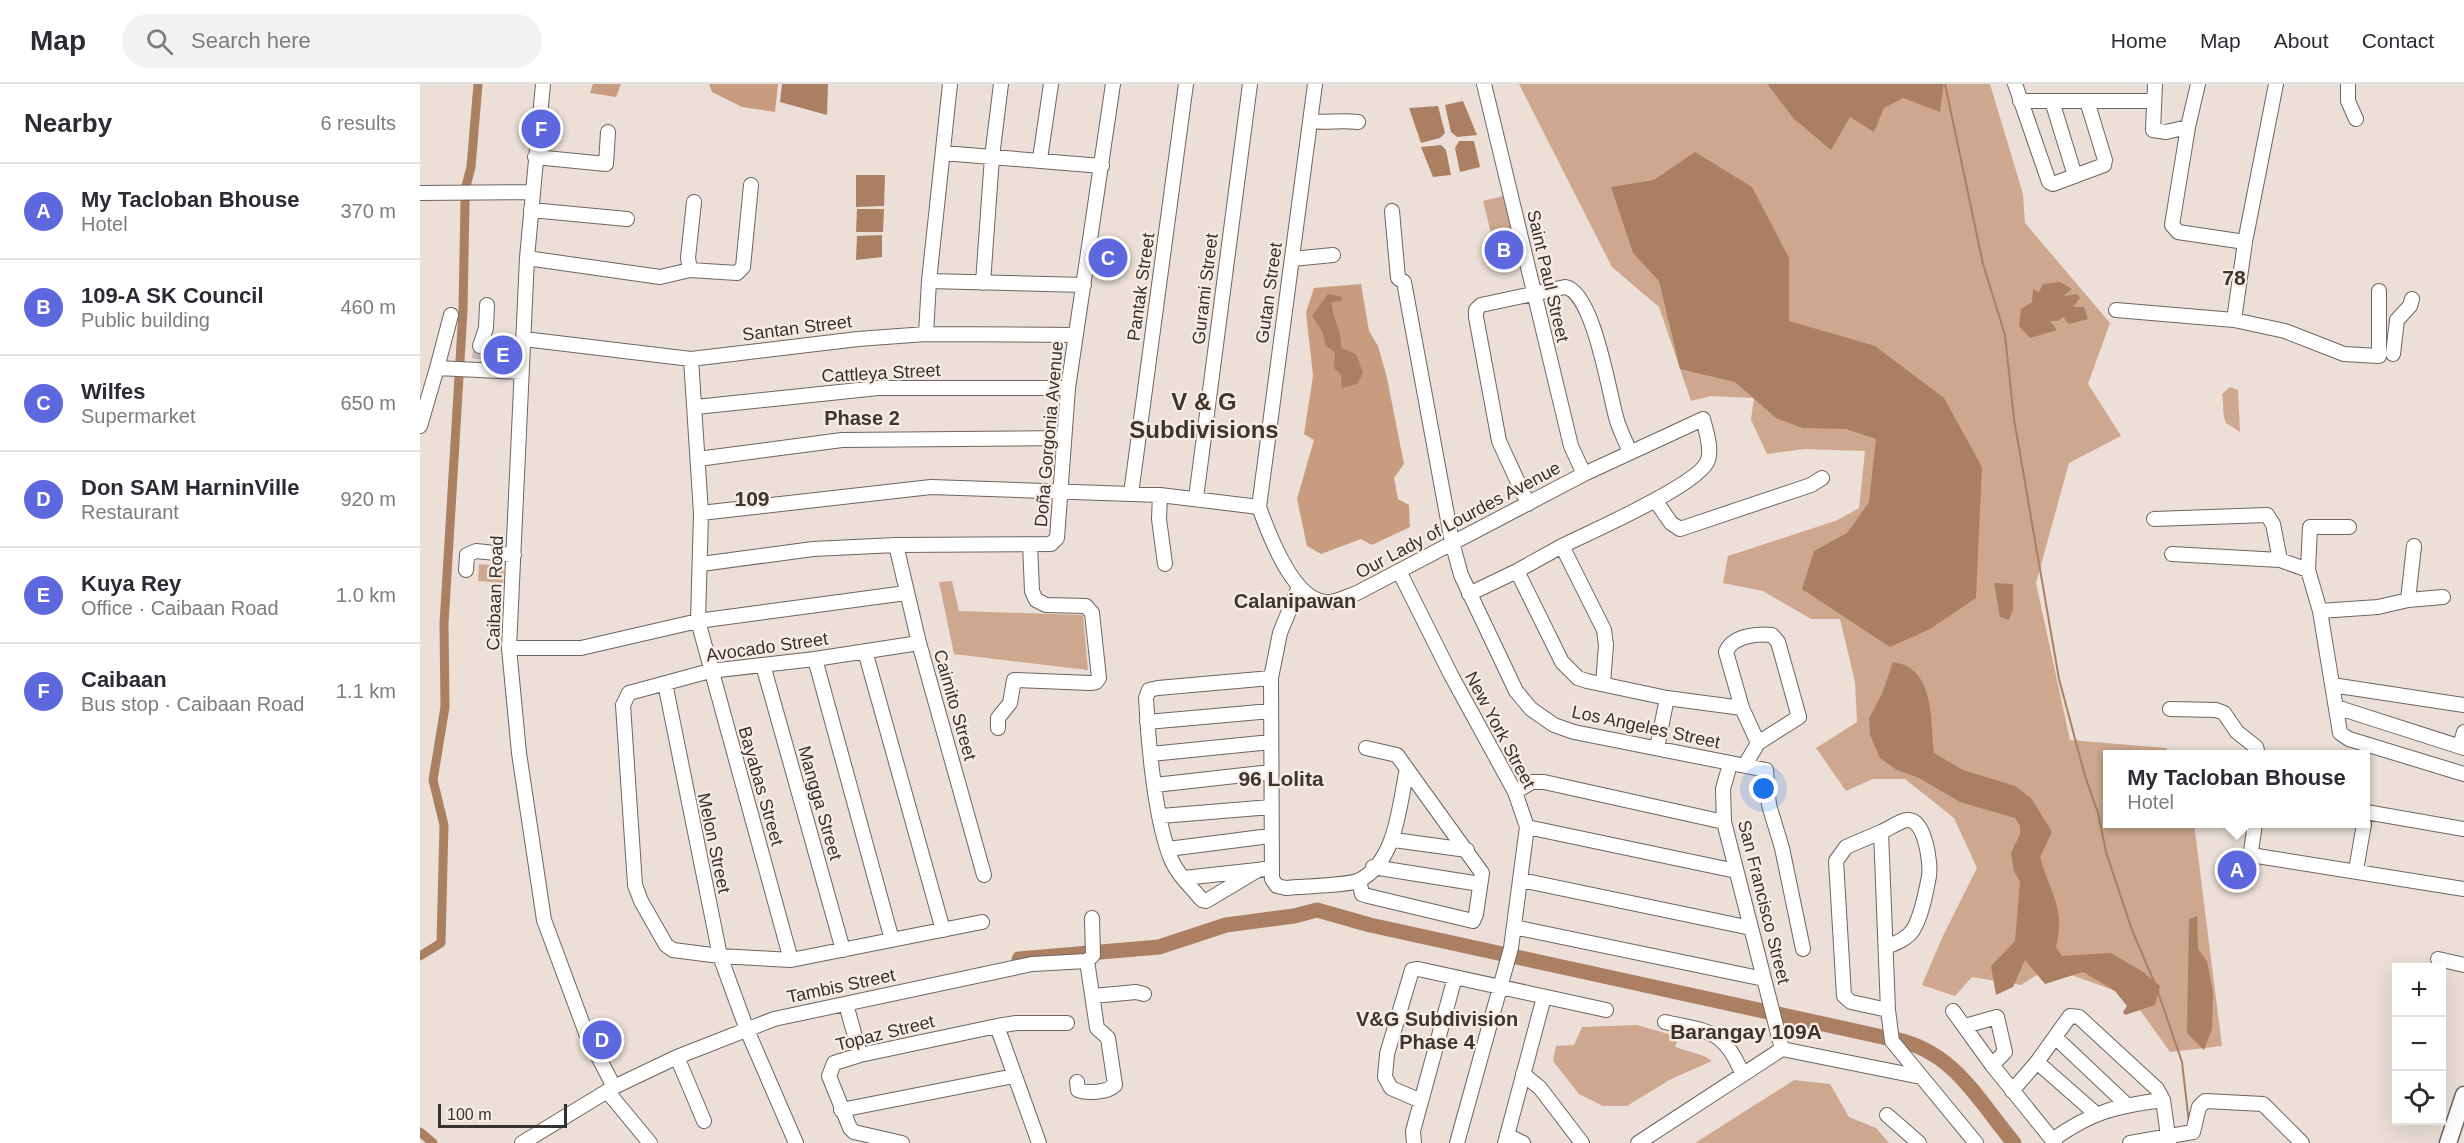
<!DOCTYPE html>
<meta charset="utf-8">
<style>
body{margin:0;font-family:Helvetica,sans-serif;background:#f2f2f3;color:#2b2b33}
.controls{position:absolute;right:18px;bottom:18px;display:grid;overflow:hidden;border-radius:0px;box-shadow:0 6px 24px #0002}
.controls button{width:54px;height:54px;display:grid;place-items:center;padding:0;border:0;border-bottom:2px solid #e1e1e2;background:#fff;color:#2b2b33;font:30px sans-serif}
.scale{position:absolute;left:18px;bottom:15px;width:129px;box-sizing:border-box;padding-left:6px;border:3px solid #36322f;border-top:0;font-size:16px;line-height:21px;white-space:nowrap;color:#36322f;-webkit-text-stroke:4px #f8ece4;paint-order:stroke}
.you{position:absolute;left:1344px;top:705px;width:21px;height:21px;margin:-15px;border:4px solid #fff;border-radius:50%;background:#1a73e8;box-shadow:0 0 0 9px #1a73e833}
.badge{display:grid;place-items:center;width:39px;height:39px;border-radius:50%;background:#5d68df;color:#fff;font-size:20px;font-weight:700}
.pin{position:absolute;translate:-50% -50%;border:3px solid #fff;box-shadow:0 2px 6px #0006}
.popup{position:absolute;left:1683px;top:666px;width:267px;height:78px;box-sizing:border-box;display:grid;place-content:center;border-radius:0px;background:#fff;filter:drop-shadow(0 2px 4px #0005);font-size:20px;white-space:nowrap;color:#7c7c81}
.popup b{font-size:22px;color:#2b2b33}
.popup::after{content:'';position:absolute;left:50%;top:100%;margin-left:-12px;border:12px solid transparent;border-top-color:#fff}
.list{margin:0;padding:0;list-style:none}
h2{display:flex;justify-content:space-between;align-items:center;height:78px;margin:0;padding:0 24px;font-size:26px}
h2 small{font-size:20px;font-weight:400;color:#7c7c81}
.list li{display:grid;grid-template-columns:39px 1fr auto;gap:18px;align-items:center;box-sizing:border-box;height:96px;padding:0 24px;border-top:2px solid #e1e1e2}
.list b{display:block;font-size:22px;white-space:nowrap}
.list p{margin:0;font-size:20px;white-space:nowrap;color:#7c7c81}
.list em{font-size:20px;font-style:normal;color:#7c7c81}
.icon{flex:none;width:33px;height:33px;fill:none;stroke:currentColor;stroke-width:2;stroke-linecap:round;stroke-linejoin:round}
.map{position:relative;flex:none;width:2044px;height:1059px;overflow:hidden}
header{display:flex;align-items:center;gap:36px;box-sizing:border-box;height:84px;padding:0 30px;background:#fff;border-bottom:2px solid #e1e1e2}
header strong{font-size:28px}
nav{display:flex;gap:33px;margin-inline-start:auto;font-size:21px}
.search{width:420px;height:54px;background:#f2f2f3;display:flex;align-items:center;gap:15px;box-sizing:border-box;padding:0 21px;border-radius:33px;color:#7c7c81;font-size:22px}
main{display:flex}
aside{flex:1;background:#fff}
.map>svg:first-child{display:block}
</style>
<header>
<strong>Map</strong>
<div class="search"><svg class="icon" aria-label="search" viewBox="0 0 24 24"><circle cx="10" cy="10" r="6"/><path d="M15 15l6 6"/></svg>Search here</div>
<nav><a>Home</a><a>Map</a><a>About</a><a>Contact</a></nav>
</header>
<main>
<aside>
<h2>Nearby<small>6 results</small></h2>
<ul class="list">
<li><span class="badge">A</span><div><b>My Tacloban Bhouse</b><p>Hotel</p></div><em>370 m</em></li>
<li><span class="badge">B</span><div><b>109-A SK Council</b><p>Public building</p></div><em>460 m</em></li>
<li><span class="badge">C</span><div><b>Wilfes</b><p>Supermarket</p></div><em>650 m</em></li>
<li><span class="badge">D</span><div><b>Don SAM HarninVille</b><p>Restaurant</p></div><em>920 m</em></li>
<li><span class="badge">E</span><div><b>Kuya Rey</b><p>Office · Caibaan Road</p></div><em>1.0 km</em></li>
<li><span class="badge">F</span><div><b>Caibaan</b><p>Bus stop · Caibaan Road</p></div><em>1.1 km</em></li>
</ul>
</aside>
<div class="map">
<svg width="2044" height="1059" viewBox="0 0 2044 1059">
<rect width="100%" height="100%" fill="#ebdfd7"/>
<!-- green -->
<path fill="#cea88e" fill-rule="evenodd" d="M1099,0H1347L1373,34C1414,33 1445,33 1483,14L1520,27L1524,0H1570L1603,110L1605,139L1690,239L1668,300L1701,352L1649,379L1616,499L1650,656L1746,664L1750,670H1688V740H1774L1802,962L1750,968L1710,912L1629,883L1601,901L1552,893L1535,912L1502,901L1522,854L1557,784L1534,734L1485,695H1453L1426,707L1396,664L1437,638L1435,598L1420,535H1391L1343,507L1303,499L1308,472L1418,436L1439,424L1445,367L1385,365L1347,370L1331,336L1334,314L1291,312L1271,317L1239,223L1192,183ZM1619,208L1642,213L1652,223L1629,237L1636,246L1601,225L1612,218Z
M1083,112L1092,148L1072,153L1063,117Z
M1810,303L1818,306L1820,348L1806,339C1802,330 1804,321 1802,310Z
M59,480L84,482L83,499L58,497Z
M532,497L539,527L663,531L668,586L534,570L519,498Z
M1217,941L1259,953L1255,963L1284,972L1292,977L1251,995L1207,1022H1183L1159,1010L1133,977L1136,962L1154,961L1162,943Z
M1374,996L1410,1000L1429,1033L1456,1044L1469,1059H1275Z"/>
<!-- forest -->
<path fill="#c89c7e" d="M173,0H201L196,13L170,9Z
M289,0H358L355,28L322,23L292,8Z
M941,200L949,247L958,262L967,294L984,380L974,394L978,415L989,421L990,443L952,461L941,455L901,470L887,462L877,415L894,356L884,350L893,292L886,228L894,204Z"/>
<!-- water -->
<path fill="#ab7f62" d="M362,0H408L407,31L360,18Z
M1347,0H1524L1520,28L1483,14L1464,24L1454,48L1430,33L1411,66L1373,34Z
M1043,17L1057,51L1037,53L1031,48L1025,21Z
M1018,22L1025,49L1020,54L1001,59L989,24Z
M1039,57H1054L1060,83L1040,88L1035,64Z
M1021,61L1026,66L1031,91L1013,93L1001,63Z
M1275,68L1332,103L1369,174V237L1455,262L1524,314L1562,383L1556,514L1510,545L1470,563L1382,505L1394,467L1427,449L1449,418L1456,355L1426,345L1383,344L1356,334L1315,298L1260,285L1239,197L1213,169L1191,103L1234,96Z
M436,91H465L464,122L436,123Z
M437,125H464L463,148H436Z
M462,151V173L436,176L437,152Z
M1640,198L1652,205L1644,212L1657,210L1660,214L1653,223H1664L1668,235L1649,240L1643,233L1638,237H1630L1637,246L1610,254L1599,242L1601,225L1612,218L1613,205L1619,208L1623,200Z
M908,210L923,213L921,217L912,218C911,233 922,244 921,264L936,270L943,289L937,300L922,304L921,291L914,284L915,268L906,262L902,247L892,232Z
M1574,499L1593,500V525L1589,536L1580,533Z
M1473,578C1516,584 1510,637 1514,669L1543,686L1595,702L1611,714L1632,748L1620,773C1630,809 1646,824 1636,863L1642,872L1691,869L1723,888L1740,902L1735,921L1705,931L1703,928L1707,922L1695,907L1663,888L1625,900L1605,876L1593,903L1576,911L1571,882L1595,857L1600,798L1594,787L1591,769L1600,750V742L1595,734L1540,718L1499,694L1477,686L1460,674L1450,651L1449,634L1462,610Z
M1777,832L1778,865L1787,877L1793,908L1792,945L1784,966L1767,949L1769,835Z"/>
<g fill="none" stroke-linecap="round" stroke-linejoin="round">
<!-- stream -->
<path stroke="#ab7f62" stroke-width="2" d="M1525,0L1563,180L1585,251L1594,335L1639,595L1665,692L1678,729L1686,768L1712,846L1735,900
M1737,905L1762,978L1769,1039"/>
<!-- canal -->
<path stroke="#ab7f62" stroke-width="9" d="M46,102L51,83L58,0
M0,872L21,859L24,741L13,696L25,623L24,540L43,227L45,117
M0,1048L13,1059"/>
<!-- river -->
<path stroke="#ab7f62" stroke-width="15" d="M599,875L739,863L806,841L874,832L897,826L950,841L1348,928
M1358,930L1467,954
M1475,955C1536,969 1556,1014 1594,1059"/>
<!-- minor-tunnel -->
<path stroke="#c7bcb5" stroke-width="14" stroke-dasharray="14 7" stroke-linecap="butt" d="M59,275L60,262"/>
<!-- minor casing -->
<g stroke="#6f655e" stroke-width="16">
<path id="minor" d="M123,0L107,174L89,564L99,669L124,836L166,949L194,1003
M895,0L839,423C849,451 875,521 910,518C919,517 928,512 937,509L1164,390L1283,335C1286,347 1292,364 1288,376C1281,400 1168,449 1142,462
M1064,0L1151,362L1164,390
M1595,0L1629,98L1633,100L1684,81L1685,76L1667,17
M1735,0L1733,46L1746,48L1768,43
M1778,0L1768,43L1752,141L1758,148L1825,158
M1928,0V17L1936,35
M1600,17H1734
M1632,17L1655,92
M890,37C908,39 920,36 938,38
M523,69L682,82
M115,73L186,80L188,48
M620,75L631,0
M0,109L113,108
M111,126L207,135
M972,127L978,194L984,198L1032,458L1041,491L1096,607L1111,625L1134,641L1154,648L1346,686L1349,721L1362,764L1383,865
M107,174L240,193L270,186L317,189L323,183L331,101
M872,175L913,171
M270,186L268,174L274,118
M509,197L664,201
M563,199L572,73L581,0
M1696,226L1814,236L1825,158L1856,0
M1814,236L1865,247L1924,270L1959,272V207
M506,250L509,197L530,0
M104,255L271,275L438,255L506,250L656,251
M60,262L66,244L67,221
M1973,270L1977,236L1990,222L1992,215
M271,275L281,429L278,537L371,876
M17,284L31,231
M276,323L458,304H648
M0,342L17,284L102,288
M278,375L422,356L644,354
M711,410L766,0
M740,411L739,435L745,480
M776,414L830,0
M1235,416L1251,439L1260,445L1391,401L1402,394
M1108,420L1079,357L1056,233V226L1061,221L1145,203C1173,207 1189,308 1196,333C1199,345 1205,356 1210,368
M281,429L511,403L740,411L839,423
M1734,435L1847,431L1853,440L1860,476
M476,461L499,559L564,791
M1752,470L1860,476L1888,486L1900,527L1920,649L1929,655L2044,690
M281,480L393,465L476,461L631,460L637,454L648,304L693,0
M46,486L47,471L56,467L94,471
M1888,486L1890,443H1929
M979,487L1031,591L1095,708L1107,743L1091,864L1037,1059
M878,505L860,549L851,594L852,795L857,802L866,804C882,802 928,802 940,796C977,776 979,721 987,685L1062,789L1056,830L1053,837L948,812L942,810L939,796
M1049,510L1097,487
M1988,516L1994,462
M1900,527L1958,523L1988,516L2023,513
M499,559L395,575L290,587L209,609L203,621L215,801L221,817L246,861L253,866L300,872L371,876L562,838
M89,564H161L278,537L486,509
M445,567L523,846
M395,575L472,856
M343,581L423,866
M245,599L300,872L327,946L376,1059
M1183,600L1186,561L1184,546L1142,462L1097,487L1142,578L1158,594L1167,597L1247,614L1322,624
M1912,601L2044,621
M1916,623L2044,664
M1750,625L1796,626L1804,629L1817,648L1836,663L1838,670
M727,638L851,627
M578,644V634L590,619L594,596L670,599L676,598L679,594L672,529L666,522L626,521L616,516L612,507L610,460
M2040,662L2044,648
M946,664L977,671L987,685
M1237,664L1247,614
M731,670L851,658
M1310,680L1303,705L1304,738L1362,965
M1325,681L1338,659L1379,633L1358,558L1352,551C1337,549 1312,552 1306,568L1322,624L1338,659
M735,701L851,688
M1095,708L1112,698H1124L1304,738
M1946,728L2044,745
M741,732L851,723
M1835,740L1831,767L1837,772L2044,805
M1107,743L1316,787
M1461,748L1426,763L1416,777L1424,912L1431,918L1468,926
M974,756L1047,766
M748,765L850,752
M953,783L1060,800
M850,784L838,786L786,817L782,816C772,804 757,790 751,775C735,736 728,657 726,614L729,606L738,604L851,594
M1936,786L1944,740
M764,794L837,786
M1101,796L1331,844
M1094,843L1344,895
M1466,863C1476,859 1487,855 1493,846C1502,831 1506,808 1509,792C1511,779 1505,734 1487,736C1479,737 1469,745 1461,748L1468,926L1472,957L1556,1059
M2018,875L2044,881
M667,877L673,871L672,834
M673,912L716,908L724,910
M426,920L440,971
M1533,927L1572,981L1635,1059
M1245,938C1288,948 1303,944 1322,989
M577,942L619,1059
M1545,942L1577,933L1585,968L1572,981
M1635,953L1707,1021
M1362,965L1501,993
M257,973L284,1037
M1617,978L1650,932L1659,933L1737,1005L1743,1016L1749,1059
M1103,990L1120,1004L1162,1059
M657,998L658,1006C668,1010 688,1008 695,1001L688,954L677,944L667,877
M187,1007L230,1059
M1592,1007L1617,978L1675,1029
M1001,1017L971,1004L965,993L967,970L992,886L998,885L1186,926
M421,1026L594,992
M1467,1031L1499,1059
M1087,1051L1103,1059
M1632,1056C1672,1028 1695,1022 1743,1016
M102,1059L194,1003L257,973L354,935L612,880L667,877
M482,1059L434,1048L430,1044L409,992L414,979L440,971L577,942L596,939H647
M994,1059L993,1047L1035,893
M1085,1059L1124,913
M1218,1059L1362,965
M1710,1059L1773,1048L1779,1023L1785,1017L1843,1020L1882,1059"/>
</g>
<!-- major casing -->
<g stroke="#6f655e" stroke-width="19">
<path id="major" d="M2028,1059L2044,1011"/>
</g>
<!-- minor -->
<use href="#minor" stroke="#fff" stroke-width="14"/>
<!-- major -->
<use href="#major" stroke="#fff" stroke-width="16"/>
</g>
<g text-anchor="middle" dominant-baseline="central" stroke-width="4.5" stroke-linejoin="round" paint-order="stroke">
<!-- street labels -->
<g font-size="18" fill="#36322f" stroke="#f8ece4">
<text transform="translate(1128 192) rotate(77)">Saint Paul Street</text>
<text transform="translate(721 203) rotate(-82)">Pantak Street</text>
<text transform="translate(785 205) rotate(-83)">Gurami Street</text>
<text transform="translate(849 209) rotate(-82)">Gutan Street</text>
<text transform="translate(377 244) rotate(-7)">Santan Street</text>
<text transform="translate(461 289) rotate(-3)">Cattleya Street</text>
<text transform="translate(629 350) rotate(-85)">Doña Gorgonia Avenue</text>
<text transform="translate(1038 436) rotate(-28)">Our Lady of Lourdes Avenue</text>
<text transform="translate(75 509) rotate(-88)">Caibaan Road</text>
<text transform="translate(347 563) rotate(-8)">Avocado Street</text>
<text transform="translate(535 621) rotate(74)">Caimito Street</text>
<text transform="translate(1226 643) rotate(12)">Los Angeles Street</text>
<text transform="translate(1080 646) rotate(62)">New York Street</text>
<text transform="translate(341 702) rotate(74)">Bayabas Street</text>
<text transform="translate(400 719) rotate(74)">Mangga Street</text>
<text transform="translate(294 759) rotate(78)">Melon Street</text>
<text transform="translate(1344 818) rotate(76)">San Francisco Street</text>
<text transform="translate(421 902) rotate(-12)">Tambis Street</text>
<text transform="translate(465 949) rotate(-14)">Topaz Street</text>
</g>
<!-- neighbourhood labels -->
<g font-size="20" font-weight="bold" fill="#3e352f" stroke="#f8ece4">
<text x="442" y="334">Phase 2</text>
<text x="875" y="517">Calanipawan</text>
<text x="1017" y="935">V&amp;G Subdivision<tspan x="1017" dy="23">Phase 4</tspan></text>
</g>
<!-- quarter labels -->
<g font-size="21" font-weight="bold" fill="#3e352f" stroke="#f8ece4">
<text x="1814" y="193">78</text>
<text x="332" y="414">109</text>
<text x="861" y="694">96 Lolita</text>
<text x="1326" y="947">Barangay 109A</text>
</g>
<!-- district labels -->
<g font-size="24" font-weight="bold" fill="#3e352f" stroke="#f8ece4">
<text x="784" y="317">V &amp; G<tspan x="784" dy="28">Subdivisions</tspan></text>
</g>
</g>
</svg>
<div class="controls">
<button>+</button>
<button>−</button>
<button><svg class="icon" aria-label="locate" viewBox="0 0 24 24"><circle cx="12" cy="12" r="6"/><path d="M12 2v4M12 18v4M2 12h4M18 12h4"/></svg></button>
</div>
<div class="scale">100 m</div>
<div class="you"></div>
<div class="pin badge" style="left:1817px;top:786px">A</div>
<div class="popup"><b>My Tacloban Bhouse</b>Hotel</div>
<div class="pin badge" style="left:1084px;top:166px">B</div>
<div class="pin badge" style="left:688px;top:174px">C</div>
<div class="pin badge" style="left:182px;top:956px">D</div>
<div class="pin badge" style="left:83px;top:271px">E</div>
<div class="pin badge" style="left:121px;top:45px">F</div>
</div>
</main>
